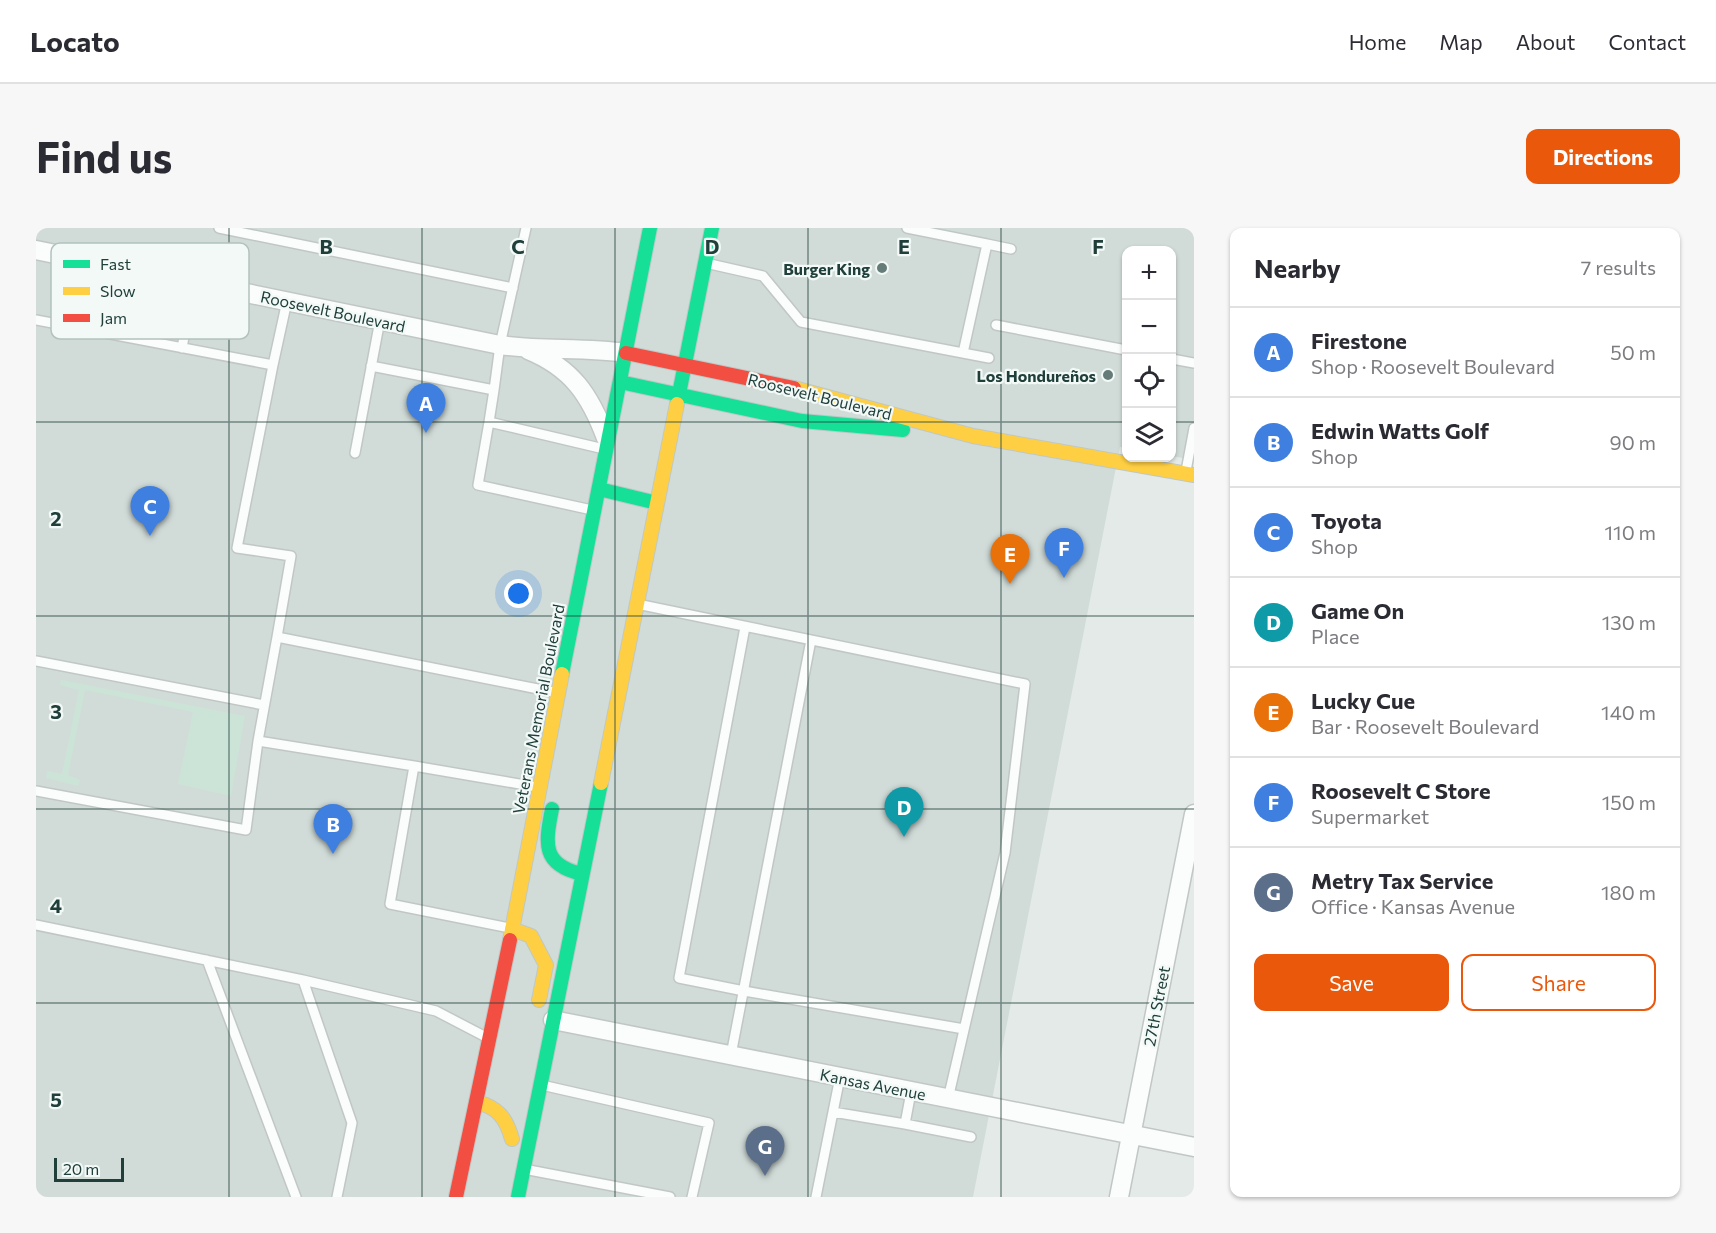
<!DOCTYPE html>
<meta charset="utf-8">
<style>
body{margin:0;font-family:Commissioner,sans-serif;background:#f7f7f7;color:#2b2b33}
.controls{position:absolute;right:18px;top:18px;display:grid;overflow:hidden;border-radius:12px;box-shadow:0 2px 4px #0004}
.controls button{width:54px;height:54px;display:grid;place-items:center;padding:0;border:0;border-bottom:2px solid #e1e1e2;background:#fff;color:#2b2b33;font:30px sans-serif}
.scale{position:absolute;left:18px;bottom:15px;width:70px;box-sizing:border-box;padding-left:6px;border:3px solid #203f3b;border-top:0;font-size:16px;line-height:21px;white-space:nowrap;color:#203f3b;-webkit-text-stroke:4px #f2f9f7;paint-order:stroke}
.you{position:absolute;left:483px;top:366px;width:21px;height:21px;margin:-15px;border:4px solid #fff;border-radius:50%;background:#1a73e8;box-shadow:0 0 0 9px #1a73e833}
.badge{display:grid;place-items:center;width:39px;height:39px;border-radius:50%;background:#ea580c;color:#fff;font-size:20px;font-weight:700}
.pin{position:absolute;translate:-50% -50px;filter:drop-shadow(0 2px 3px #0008)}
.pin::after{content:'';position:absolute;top:32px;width:21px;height:18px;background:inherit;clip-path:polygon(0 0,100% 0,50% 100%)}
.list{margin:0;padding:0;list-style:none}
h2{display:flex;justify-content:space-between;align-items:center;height:78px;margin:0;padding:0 24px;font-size:26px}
h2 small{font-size:20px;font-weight:400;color:#7c7c81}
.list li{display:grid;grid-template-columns:39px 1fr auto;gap:18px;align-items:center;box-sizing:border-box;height:90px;padding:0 24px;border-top:2px solid #e1e1e2}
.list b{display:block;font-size:22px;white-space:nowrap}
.list p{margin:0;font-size:20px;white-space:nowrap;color:#7c7c81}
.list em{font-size:20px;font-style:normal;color:#7c7c81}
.actions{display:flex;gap:12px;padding:18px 24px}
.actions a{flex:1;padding:14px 0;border:2px solid #ea580c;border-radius:12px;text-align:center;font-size:21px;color:#ea580c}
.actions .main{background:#ea580c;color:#fff}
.icon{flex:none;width:33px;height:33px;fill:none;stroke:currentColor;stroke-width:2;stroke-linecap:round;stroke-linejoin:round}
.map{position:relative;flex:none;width:1158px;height:969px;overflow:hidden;border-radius:12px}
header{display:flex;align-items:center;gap:36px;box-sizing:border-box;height:84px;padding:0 30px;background:#fff;border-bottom:2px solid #e1e1e2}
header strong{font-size:28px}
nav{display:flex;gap:33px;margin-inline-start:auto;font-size:21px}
.intro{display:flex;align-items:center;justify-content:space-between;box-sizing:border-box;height:144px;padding:0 36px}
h1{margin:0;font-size:42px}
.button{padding:15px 27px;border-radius:12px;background:#ea580c;color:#fff;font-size:21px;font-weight:700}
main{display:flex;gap:36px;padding:0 36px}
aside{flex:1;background:#fff;border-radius:12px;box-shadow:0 2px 4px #0004}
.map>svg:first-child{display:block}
</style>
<header>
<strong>Locato</strong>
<nav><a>Home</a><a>Map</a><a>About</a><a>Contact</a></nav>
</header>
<div class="intro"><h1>Find us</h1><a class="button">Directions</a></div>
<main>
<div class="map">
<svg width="1158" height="969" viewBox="0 0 1158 969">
<rect width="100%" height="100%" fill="#e4eae8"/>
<!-- built -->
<path fill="#d1dcd9" d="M0,0H1158V232L1136,228V22H1090V220L1084,219L937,969H0Z"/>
<!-- green -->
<path fill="#cce4d7" d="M25,452L209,488L195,568L142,556L157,484L49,462L32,547L44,552L42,558L10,550L11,543L26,546L43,462L24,457Z"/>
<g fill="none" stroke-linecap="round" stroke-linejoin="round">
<!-- lane casing -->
<g stroke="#c1c7c5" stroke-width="12">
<path id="lane" d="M183,0L477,60
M871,0L951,16L927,125
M951,16L975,21
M674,36L727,48L765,94L953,130
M0,92L237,137L201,320L255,328L241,409L517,464
M960,97L1090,122
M146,120L158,54
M1136,131L1158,135
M237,137L251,73
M335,138L458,162L464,117L490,0
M453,194L458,162
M319,225L344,92
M1150,243L1158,200
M556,282L442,257L453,194L568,221
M606,377L989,456L969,625L912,871
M709,399L643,750L708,763L928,801
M0,433L228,477
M222,513L241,409
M0,563L210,602L222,513L378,538
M0,697L267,752
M474,700L354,676L378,538L501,559
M171,732L260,969
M695,827L775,412
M510,858L673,895L656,969
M797,884L869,896L875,864
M869,896L935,909
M493,942L634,969
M301,969L316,895L267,752L400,783L448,808
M780,969L804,849"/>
</g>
<!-- street casing -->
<g stroke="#c1c7c5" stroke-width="21">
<path id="street" d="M0,22L464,117C506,123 548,119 590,125
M492,122C536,140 554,167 570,210
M517,792L1158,919
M1083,969L1158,586"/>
</g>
<!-- fast casing -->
<g stroke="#bfc8c6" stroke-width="16">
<path id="fast" d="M584,154L766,193L867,202
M641,176L676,0
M563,261L621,275
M526,446L614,0
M516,581C509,616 506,637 546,646
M482,969L565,555"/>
</g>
<!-- slow casing -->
<g stroke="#bfc8c6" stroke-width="16">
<path id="slow" d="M758,160L937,208L1158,247
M565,555L641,176
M476,701L495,708L510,737L503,772
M474,712L526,446
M440,874C462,879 470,890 476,911"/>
</g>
<!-- jam casing -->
<g stroke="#bfc8c6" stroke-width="16">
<path id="jam" d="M590,125L758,160
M420,969L474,712"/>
</g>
<!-- lane -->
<use href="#lane" stroke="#fbfcfc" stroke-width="9"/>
<!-- street -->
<use href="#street" stroke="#fbfcfc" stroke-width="18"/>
<!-- fast -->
<use href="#fast" stroke="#16e098" stroke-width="14"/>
<!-- slow -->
<use href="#slow" stroke="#ffcf43" stroke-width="14"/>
<!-- jam -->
<use href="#jam" stroke="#f24e42" stroke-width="14"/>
</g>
<!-- grid -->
<path fill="none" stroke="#203f3b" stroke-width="1.5" stroke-opacity="0.55" d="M193,0V969M386,0V969M579,0V969M772,0V969M965,0V969M0,194H1090M1136,194H1158M0,388H1158M0,581H1158M0,775H1158"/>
<!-- markers -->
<g fill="#657b78" stroke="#f2f9f7" stroke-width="2">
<circle cx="846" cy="40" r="6"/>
<circle cx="1072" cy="147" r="6"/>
</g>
<g text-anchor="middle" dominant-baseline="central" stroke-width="4.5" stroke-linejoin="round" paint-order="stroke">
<!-- poi labels -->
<g font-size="16" font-weight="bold" fill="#203f3b" stroke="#f2f9f7" text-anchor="end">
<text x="834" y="40">Burger King</text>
<text x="1060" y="147">Los Hondureños</text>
</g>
<!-- street labels -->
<g font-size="16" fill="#203f3b" stroke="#f2f9f7">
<text transform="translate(297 83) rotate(12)">Roosevelt Boulevard</text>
<text transform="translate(784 168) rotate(14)">Roosevelt Boulevard</text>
<text transform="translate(502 481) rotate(-79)">Veterans Memorial Boulevard</text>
<text transform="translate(1120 778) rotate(-79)">27th Street</text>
<text transform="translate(837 856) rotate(11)">Kansas Avenue</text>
</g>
</g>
<!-- legend -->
<rect x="15" y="15" width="198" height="96" rx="9" fill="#f2f9f7" stroke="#b3c1bf" stroke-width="1.5"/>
<rect x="27" y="32" width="27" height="8" fill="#16e098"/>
<rect x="27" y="59" width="27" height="8" fill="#ffcf43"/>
<rect x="27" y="86" width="27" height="8" fill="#f24e42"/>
<g font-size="16" fill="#203f3b">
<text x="64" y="42">Fast</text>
<text x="64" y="69">Slow</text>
<text x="64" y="96">Jam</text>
</g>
<g font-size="20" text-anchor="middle" font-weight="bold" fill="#203f3b" stroke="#f2f9f7" stroke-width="4.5" stroke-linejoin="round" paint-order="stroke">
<text x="290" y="26">B</text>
<text x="482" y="26">C</text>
<text x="676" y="26">D</text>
<text x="868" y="26">E</text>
<text x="1062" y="26">F</text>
<text x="20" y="298">2</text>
<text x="20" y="491">3</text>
<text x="20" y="685">4</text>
<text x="20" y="879">5</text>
</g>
</svg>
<div class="controls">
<button>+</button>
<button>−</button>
<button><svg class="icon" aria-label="locate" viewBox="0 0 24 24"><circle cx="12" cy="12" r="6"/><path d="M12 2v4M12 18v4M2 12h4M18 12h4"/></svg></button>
<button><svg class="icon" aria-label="layers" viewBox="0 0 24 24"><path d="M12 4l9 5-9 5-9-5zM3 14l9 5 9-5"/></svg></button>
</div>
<div class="scale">20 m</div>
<div class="you"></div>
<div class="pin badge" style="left:390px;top:205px;background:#3f7fe0">A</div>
<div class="pin badge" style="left:297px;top:626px;background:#3f7fe0">B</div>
<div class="pin badge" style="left:114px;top:308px;background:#3f7fe0">C</div>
<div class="pin badge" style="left:868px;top:609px;background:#0f9aa8">D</div>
<div class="pin badge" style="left:974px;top:356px;background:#e8710a">E</div>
<div class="pin badge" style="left:1028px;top:350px;background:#3f7fe0">F</div>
<div class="pin badge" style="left:729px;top:948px;background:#5c6f8a">G</div>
</div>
<aside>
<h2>Nearby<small>7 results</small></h2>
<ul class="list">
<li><span class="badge" style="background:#3f7fe0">A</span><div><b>Firestone</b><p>Shop · Roosevelt Boulevard</p></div><em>50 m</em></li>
<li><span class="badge" style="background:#3f7fe0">B</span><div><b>Edwin Watts Golf</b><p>Shop</p></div><em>90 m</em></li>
<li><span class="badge" style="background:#3f7fe0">C</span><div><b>Toyota</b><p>Shop</p></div><em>110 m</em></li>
<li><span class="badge" style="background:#0f9aa8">D</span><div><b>Game On</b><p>Place</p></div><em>130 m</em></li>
<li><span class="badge" style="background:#e8710a">E</span><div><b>Lucky Cue</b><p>Bar · Roosevelt Boulevard</p></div><em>140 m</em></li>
<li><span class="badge" style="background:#3f7fe0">F</span><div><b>Roosevelt C Store</b><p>Supermarket</p></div><em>150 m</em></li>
<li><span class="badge" style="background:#5c6f8a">G</span><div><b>Metry Tax Service</b><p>Office · Kansas Avenue</p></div><em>180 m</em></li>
</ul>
<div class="actions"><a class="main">Save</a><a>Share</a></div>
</aside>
</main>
